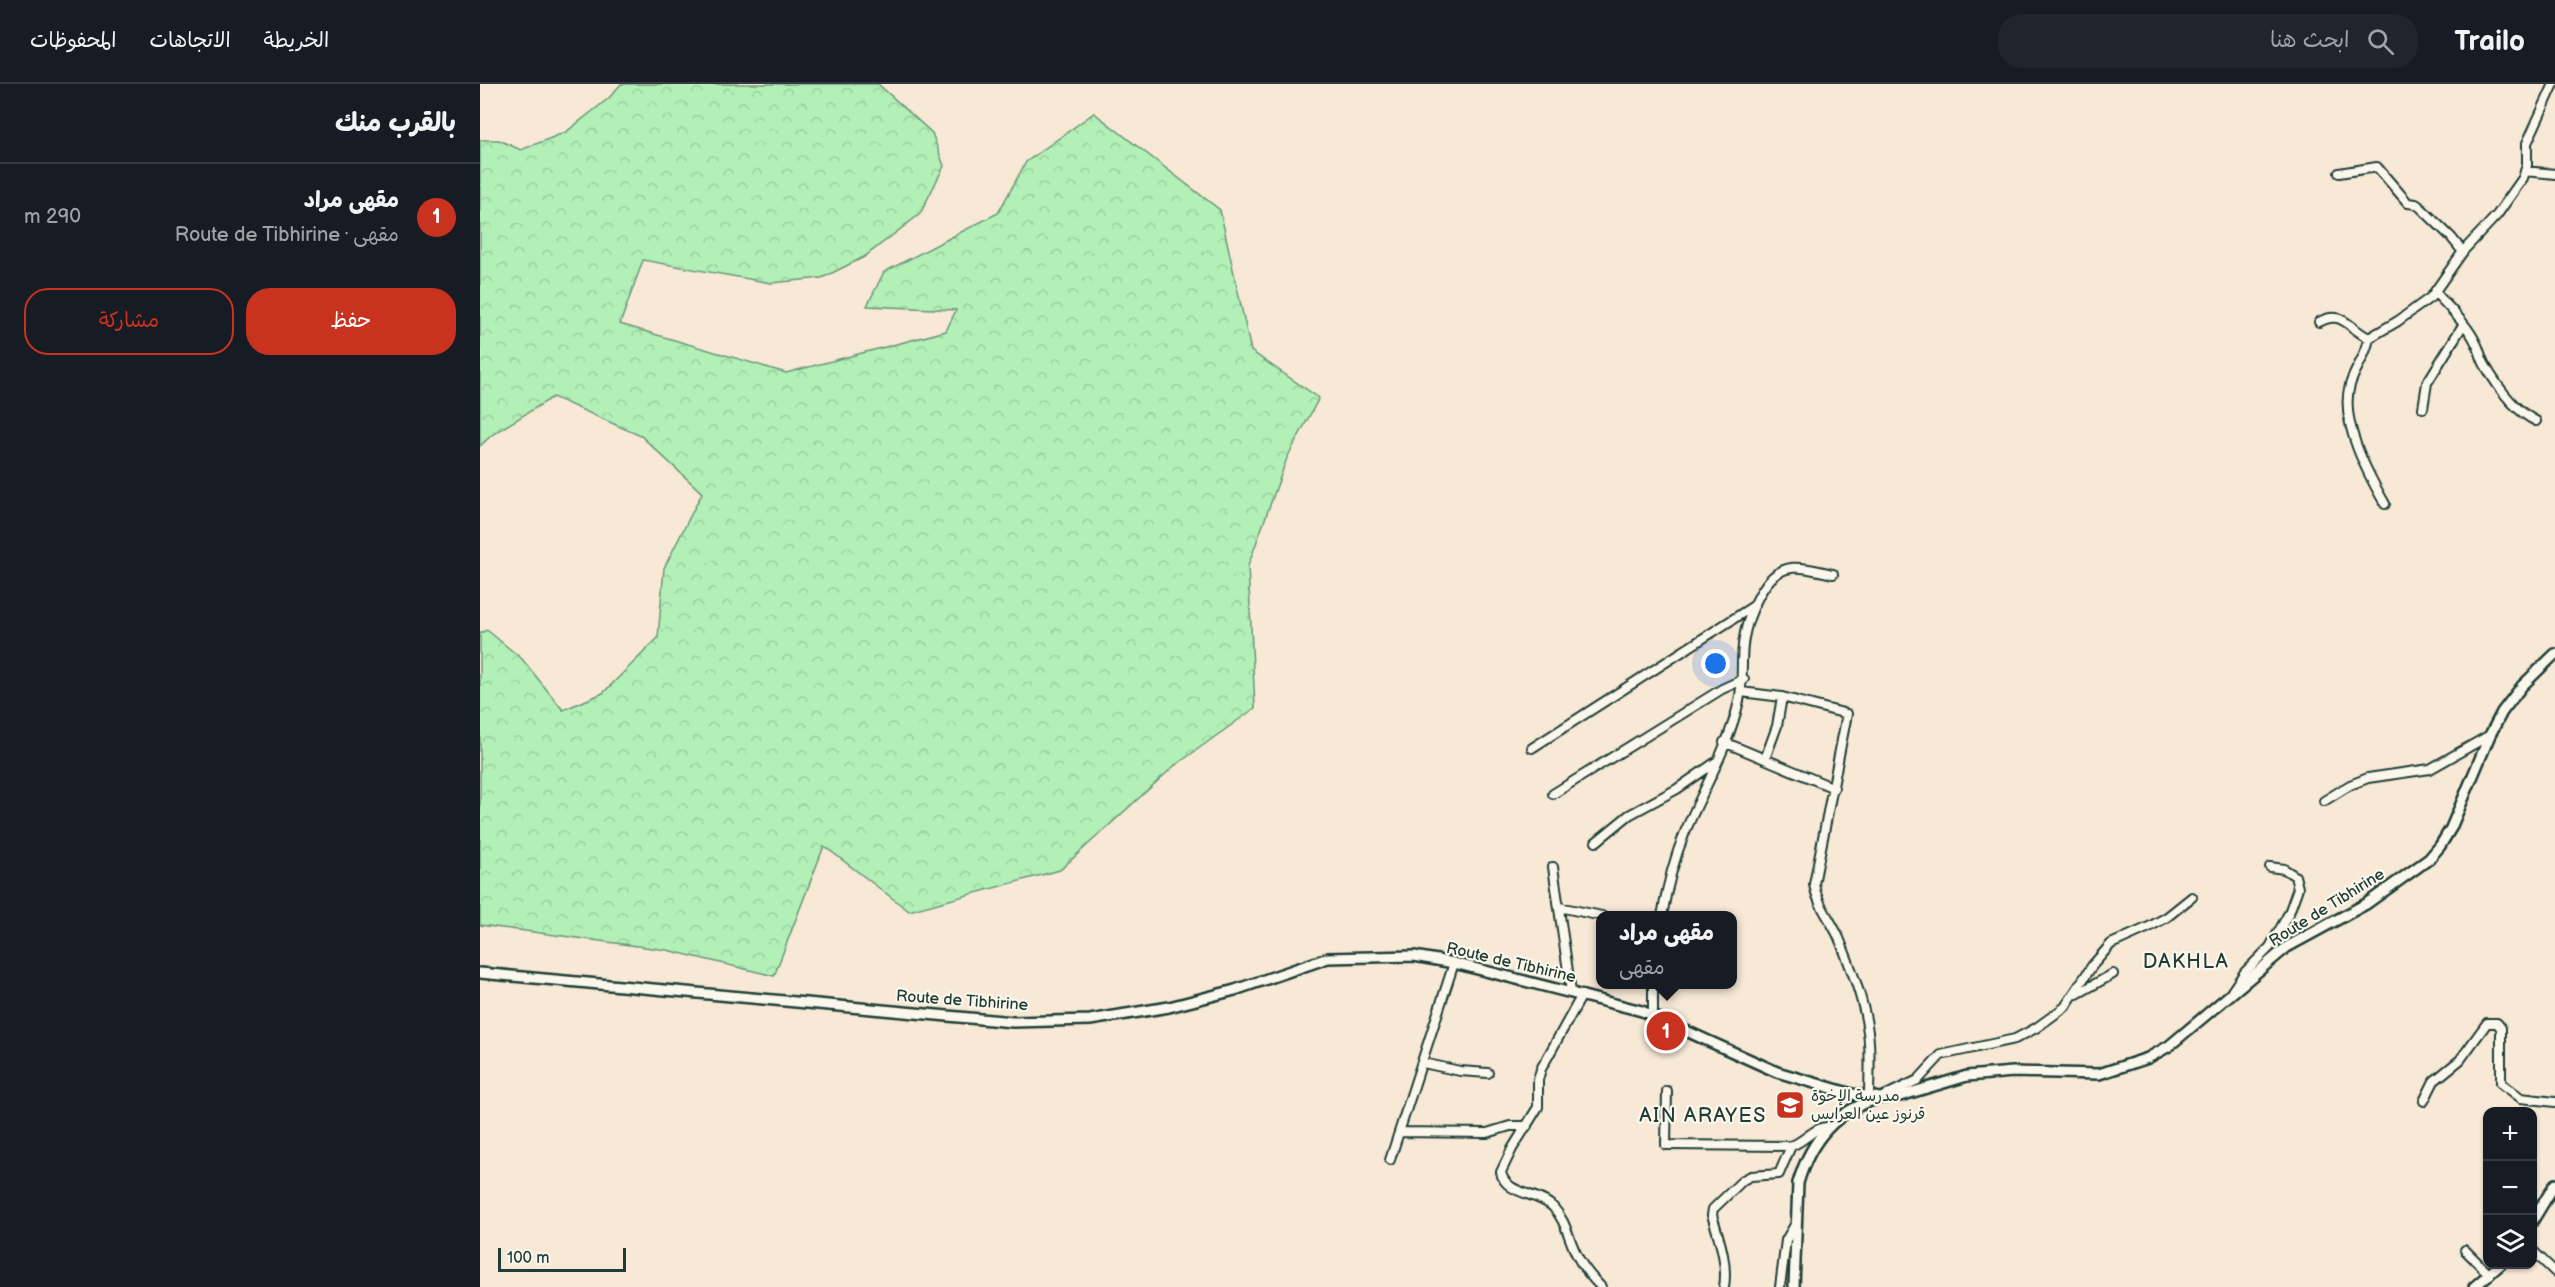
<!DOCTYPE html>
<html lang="ar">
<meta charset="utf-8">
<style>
body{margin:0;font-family:"Balsamiq Sans","Playpen Sans Arabic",sans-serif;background:#20242c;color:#f1f3f6;direction:rtl}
.controls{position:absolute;right:18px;bottom:18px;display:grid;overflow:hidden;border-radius:12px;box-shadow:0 2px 4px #0004}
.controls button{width:54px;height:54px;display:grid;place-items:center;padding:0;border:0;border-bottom:2px solid #363941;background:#171b24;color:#f1f3f6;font:30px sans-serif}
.scale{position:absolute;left:18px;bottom:15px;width:128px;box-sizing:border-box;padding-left:6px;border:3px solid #1f3d34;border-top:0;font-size:16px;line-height:21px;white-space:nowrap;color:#1f3d34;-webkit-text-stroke:4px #fbf7ec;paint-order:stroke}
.you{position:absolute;left:1236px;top:580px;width:21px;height:21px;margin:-15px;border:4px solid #fff;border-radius:50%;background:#1a73e8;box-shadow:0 0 0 9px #1a73e833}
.badge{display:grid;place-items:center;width:39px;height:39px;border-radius:50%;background:#c8321e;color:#fff;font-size:20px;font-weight:700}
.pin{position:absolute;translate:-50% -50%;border:3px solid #fff;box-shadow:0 2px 6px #0006}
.popup{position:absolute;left:1116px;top:827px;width:141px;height:78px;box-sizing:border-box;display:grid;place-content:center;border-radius:12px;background:#171b24;filter:drop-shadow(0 2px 4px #0005);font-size:20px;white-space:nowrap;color:#9ea1a6}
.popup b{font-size:22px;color:#f1f3f6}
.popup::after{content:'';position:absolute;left:50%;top:100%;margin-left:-12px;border:12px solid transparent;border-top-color:#171b24}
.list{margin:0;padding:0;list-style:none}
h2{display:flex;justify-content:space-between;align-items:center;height:78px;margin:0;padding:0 24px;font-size:26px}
h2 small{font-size:20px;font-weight:400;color:#9ea1a6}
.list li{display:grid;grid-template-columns:39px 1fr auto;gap:18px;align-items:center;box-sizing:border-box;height:108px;padding:0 24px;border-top:2px solid #363941}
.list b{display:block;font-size:22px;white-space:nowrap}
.list p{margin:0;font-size:20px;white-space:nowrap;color:#9ea1a6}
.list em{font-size:20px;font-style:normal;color:#9ea1a6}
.actions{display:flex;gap:12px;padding:18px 24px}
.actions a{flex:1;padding:14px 0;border:2px solid #c8321e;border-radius:24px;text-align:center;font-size:21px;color:#c8321e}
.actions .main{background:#c8321e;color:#fff}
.icon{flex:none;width:33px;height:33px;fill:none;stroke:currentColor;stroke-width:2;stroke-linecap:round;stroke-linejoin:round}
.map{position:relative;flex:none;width:2075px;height:1203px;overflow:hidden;direction:ltr}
header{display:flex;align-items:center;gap:36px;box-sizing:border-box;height:84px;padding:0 30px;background:#171b24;border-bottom:2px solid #363941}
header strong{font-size:28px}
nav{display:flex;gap:33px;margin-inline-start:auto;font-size:21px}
.search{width:420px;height:54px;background:#20242c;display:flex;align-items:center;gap:15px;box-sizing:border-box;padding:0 21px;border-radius:24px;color:#9ea1a6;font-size:22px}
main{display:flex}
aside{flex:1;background:#171b24}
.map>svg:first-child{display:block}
</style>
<header>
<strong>Trailo</strong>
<div class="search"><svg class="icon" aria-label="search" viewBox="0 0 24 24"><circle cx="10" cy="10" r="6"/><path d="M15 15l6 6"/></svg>ابحث هنا</div>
<nav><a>الخريطة</a><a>الاتجاهات</a><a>المحفوظات</a></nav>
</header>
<main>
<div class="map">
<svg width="2075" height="1203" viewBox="0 0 2075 1203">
<defs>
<pattern id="forest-crowns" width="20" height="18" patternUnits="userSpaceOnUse" patternTransform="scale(1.5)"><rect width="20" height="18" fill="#b2f0b7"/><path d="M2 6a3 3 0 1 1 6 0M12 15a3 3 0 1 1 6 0" fill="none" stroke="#99cf9e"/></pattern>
</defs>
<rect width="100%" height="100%" fill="#f8e8d6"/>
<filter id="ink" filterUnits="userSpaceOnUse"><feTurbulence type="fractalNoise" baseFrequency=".0167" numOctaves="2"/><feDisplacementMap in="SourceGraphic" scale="12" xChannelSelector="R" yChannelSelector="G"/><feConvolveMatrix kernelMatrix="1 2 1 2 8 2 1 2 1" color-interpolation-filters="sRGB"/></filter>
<g filter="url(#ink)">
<!-- forest -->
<path fill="url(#forest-crowns)" stroke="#689676" stroke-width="1.5" d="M141,0H398L452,49L464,82L440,130L384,173L342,194L291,199L163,176L140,240L306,289L466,247L476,226L387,222L404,188L518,129L546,78L614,29L740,126L771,267L839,314L807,374L768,482L775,624L693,683L580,786L429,827L344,762L294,892L187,866L0,841V549L7,546L42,575L83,626L123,609L178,554L184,484L222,409L161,352L73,313L13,350L0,362V56H19L41,66L86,48L129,14Z"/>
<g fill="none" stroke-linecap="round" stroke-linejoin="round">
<!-- minor casing -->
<g stroke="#1f3d34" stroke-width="12">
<path id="minor" d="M2045,87L2075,90
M1859,89L1897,83L1928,119L1936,120L1940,123L1971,153L1983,168
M1955,208C1969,224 1987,240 1996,259C2000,266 2001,275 2005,281C2017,302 2035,327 2056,337
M1839,238C1862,225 1868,244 1889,254
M1943,324L1947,299L1983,241
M1905,420C1888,390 1859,337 1870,301C1875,284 1886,273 1889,254L1918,237L1951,213L1984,166L2017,131L2043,94L2047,81V59L2074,0
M1261,608L1302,613L1367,630L1334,800C1337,820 1351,836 1359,854C1371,884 1384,916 1388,948C1391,969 1389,991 1389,1013
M1244,658L1354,704
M1052,664L1275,521
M1285,675L1297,642L1302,613
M1073,710L1242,605L1264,595
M1844,717L1870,701L1888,694L1950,685L2010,651
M1116,758L1149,731L1197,705L1236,678
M1073,783L1091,908
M1079,823L1122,832
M1182,832C1187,803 1194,775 1205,748C1223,706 1249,662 1259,617C1264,596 1260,575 1264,554C1267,536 1276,514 1287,499C1306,475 1328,485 1353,490
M1752,907L1765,888L1790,863L1809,829L1818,804L1815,792L1804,785L1790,783
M1597,910L1633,890
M1102,911L1061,985L1058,996V1023L1032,1065L1021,1088C1025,1111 1058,1108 1073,1123C1085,1136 1087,1149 1094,1165C1100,1180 1110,1192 1121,1203
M1173,931V900
M943,979L980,987L1008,989
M1187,1007L1186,1061L1311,1062C1324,1058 1335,1042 1348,1043
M1404,1012L1438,996L1461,971L1535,955L1556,944L1585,923L1612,882L1631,860L1669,843L1687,833L1712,813
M1944,1017L1954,997L1980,976L2007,939H2017L2021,944V999L2041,1014L2075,1018
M920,1048L1007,1049L1030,1042H1047
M910,1076L974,879
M1985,1166L2010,1191
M2052,1166L2075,1188
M1244,1203C1248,1178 1239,1155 1232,1131L1233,1125L1263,1096L1271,1092L1299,1090L1311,1062
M1300,1203L1306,1156L1316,1139"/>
</g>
<!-- tertiary casing -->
<g stroke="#1f3d34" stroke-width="14">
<path id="tertiary" d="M0,889L533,938L610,936L689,923L755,906L848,874L934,872L974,879L1162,927L1297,988L1372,1010L1400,1014L1420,1012L1487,992L1533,988L1619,990L1668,974L1689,962L1807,863L1886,820L1949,775L1960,762L1971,744L2010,651L2022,628L2042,602L2075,570
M2052,1138L2075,1100
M1314,1203L1318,1099C1330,1058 1355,1027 1397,1015
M1994,1203L2021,1180"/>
</g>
<!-- minor -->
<use href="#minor" stroke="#fbf7ec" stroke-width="8"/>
<!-- tertiary -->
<use href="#tertiary" stroke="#fbf7ec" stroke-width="9"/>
</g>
</g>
<!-- icons -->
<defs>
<g id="school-square" transform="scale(1.5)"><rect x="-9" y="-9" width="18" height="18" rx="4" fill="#c8321e" stroke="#fbf7ec"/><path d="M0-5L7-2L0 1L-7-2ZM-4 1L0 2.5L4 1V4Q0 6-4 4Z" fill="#fff"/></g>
</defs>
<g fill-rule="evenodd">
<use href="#school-square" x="1310" y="1021"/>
</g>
<g text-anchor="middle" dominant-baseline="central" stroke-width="4.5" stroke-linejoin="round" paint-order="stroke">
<!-- street labels -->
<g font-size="16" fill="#1f3d34" stroke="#fbf7ec">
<text transform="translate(1847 824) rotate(-32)">Route de Tibhirine</text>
<text transform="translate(1031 879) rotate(13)">Route de Tibhirine</text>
<text transform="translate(482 917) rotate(4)">Route de Tibhirine</text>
</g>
<!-- poi labels -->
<g font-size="16" fill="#1f3d34" stroke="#fbf7ec" text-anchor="start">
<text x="1331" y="1012">مدرسة الإخوة<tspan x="1331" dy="18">قرنوز عين العرايس</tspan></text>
</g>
<!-- quarter labels -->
<g font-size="20" letter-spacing="1.5" fill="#1f3d34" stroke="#fbf7ec">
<text x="1706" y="878">DAKHLA</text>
<text x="1223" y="1032">AIN ARAYES</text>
</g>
</g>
</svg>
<div class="controls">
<button>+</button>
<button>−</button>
<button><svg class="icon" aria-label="layers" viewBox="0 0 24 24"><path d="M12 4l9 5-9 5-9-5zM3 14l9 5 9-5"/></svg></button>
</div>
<div class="scale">100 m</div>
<div class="you"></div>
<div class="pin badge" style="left:1186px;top:947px">1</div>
<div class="popup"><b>مقهى مراد</b>مقهى</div>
</div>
<aside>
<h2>بالقرب منك<small></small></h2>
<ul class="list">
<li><span class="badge">1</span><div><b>مقهى مراد</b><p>مقهى · Route de Tibhirine</p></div><em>290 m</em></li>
</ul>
<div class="actions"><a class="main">حفظ</a><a>مشاركة</a></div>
</aside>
</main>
